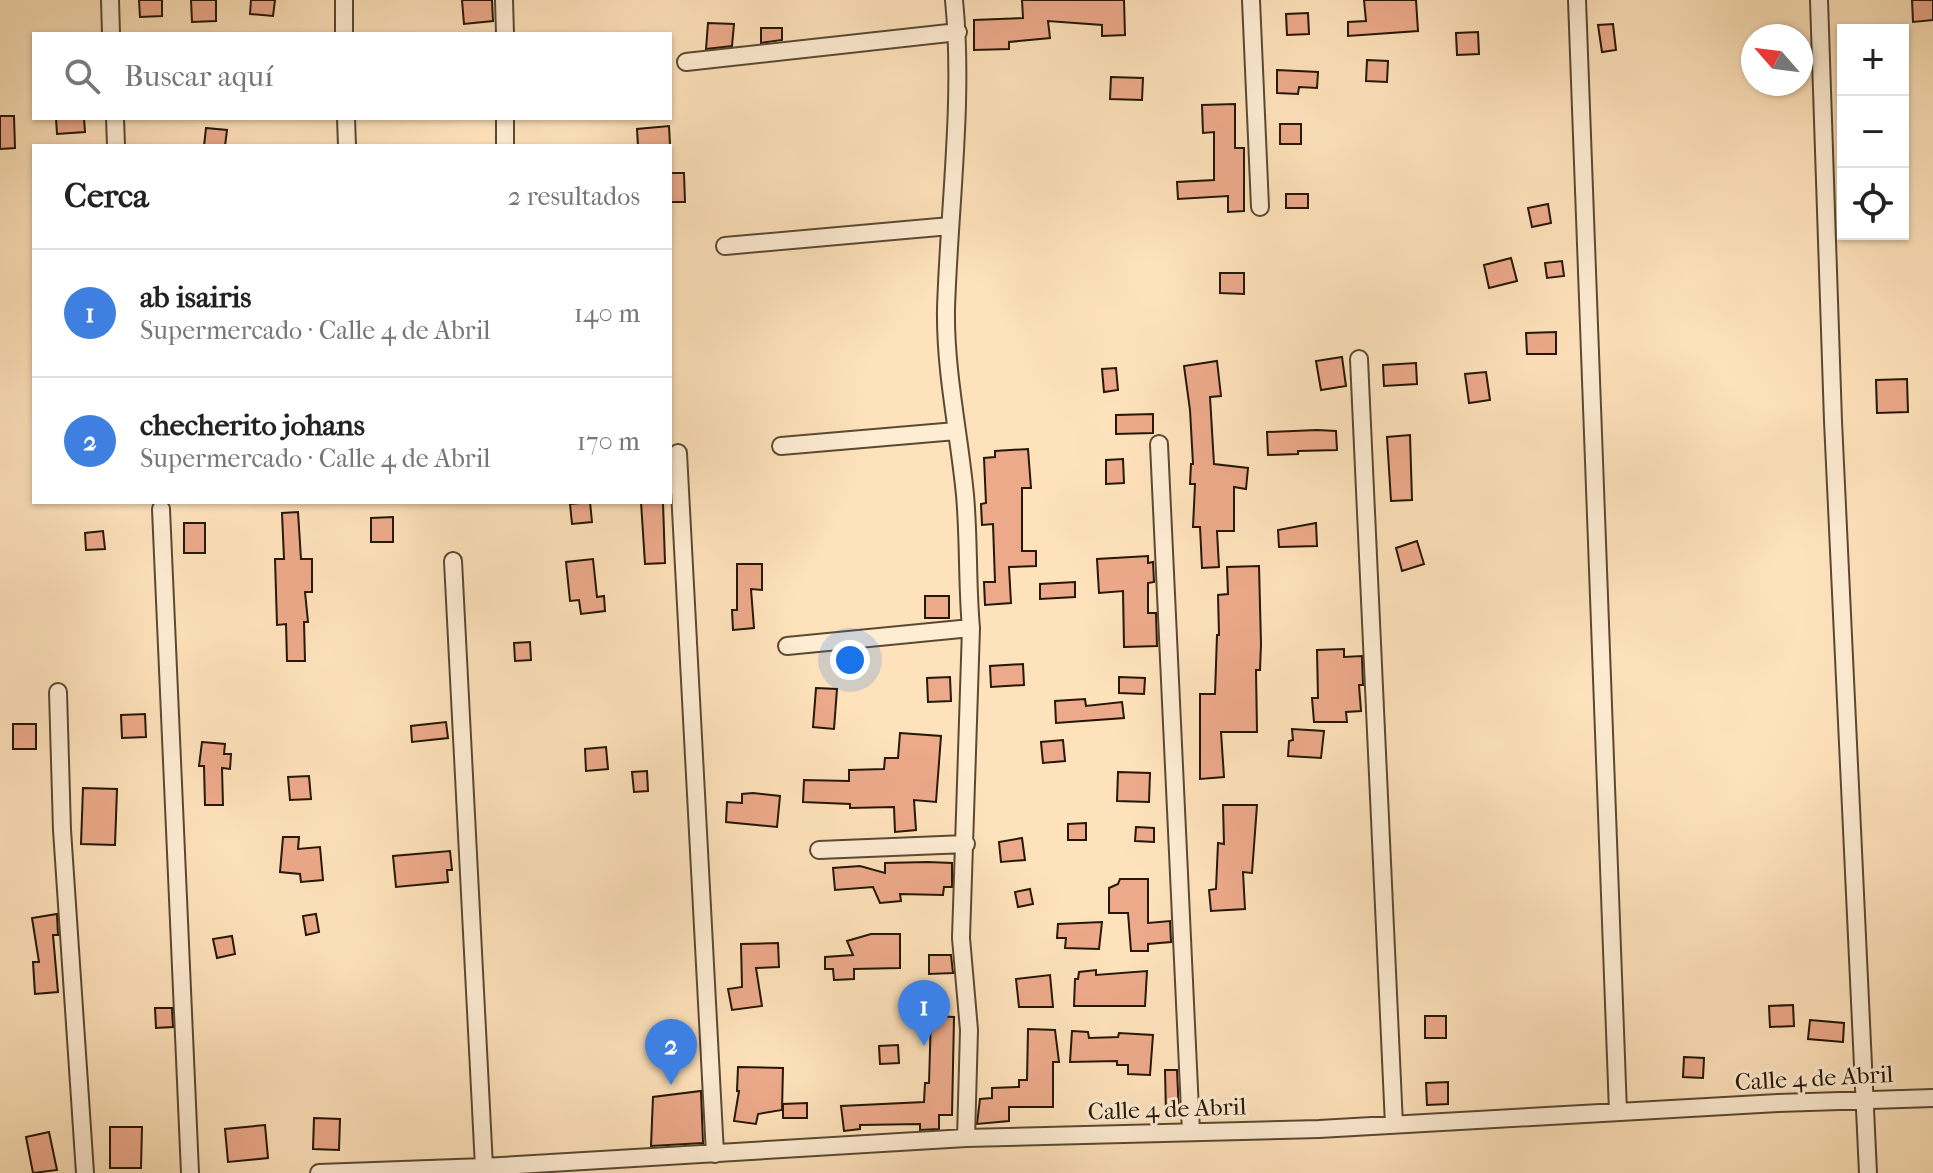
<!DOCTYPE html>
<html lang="es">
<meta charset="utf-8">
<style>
body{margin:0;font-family:"IM FELL French Canon",serif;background:#f6f6f6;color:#222}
.controls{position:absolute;right:24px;top:24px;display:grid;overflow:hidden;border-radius:0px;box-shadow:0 2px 6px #0004}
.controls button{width:72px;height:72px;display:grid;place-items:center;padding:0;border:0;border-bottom:2px solid #e0e0e0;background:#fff;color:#222;font:40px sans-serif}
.compass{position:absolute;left:1741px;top:24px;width:72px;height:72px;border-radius:50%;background:#fff;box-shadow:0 2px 6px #0004;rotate:298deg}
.you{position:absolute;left:850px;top:660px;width:28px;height:28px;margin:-20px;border:6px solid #fff;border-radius:50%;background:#1a73e8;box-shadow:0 0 0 12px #1a73e833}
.badge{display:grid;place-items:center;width:52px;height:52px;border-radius:50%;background:#0f766e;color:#fff;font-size:26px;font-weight:700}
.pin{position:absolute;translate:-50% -66px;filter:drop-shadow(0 2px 4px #0008)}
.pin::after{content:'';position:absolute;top:42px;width:28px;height:24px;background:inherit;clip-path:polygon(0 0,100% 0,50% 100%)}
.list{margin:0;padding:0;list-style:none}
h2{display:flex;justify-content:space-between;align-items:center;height:104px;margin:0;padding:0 32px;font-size:34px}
h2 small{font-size:26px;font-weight:400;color:#767676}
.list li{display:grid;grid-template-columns:52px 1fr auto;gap:24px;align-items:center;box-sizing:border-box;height:128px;padding:0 32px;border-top:2px solid #e0e0e0}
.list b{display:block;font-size:30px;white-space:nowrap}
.list p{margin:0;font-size:26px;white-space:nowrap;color:#767676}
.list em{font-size:26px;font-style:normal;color:#767676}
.icon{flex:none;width:44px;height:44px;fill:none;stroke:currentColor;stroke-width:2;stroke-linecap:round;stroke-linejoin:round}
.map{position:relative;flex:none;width:1933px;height:1173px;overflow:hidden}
.search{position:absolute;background:#fff;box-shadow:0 2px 6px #0004;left:32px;top:32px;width:640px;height:88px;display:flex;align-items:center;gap:20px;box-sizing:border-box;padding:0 28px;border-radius:0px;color:#767676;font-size:30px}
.panel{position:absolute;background:#fff;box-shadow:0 2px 6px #0004;left:32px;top:144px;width:640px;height:360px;border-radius:0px}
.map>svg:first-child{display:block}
</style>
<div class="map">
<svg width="1933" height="1173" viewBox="0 0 1933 1173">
<rect width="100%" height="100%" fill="#fee2bb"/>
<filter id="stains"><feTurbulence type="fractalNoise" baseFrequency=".0025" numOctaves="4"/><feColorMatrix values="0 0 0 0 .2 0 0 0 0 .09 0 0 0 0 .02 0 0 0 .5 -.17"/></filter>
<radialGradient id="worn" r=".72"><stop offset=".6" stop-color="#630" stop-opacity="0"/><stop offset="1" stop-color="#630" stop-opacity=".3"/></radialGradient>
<!-- building -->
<path fill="#edaa8b" stroke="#251705" stroke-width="2" d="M139,0H162V16L140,17Z
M191,0H216V21L192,22Z
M251,0H275L273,16L250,14Z
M462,0H492L493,21L464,24Z
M1022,0H1124L1125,35L1102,36V25L1048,21L1050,38L1009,42V49L974,50V20L1023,18Z
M1364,0H1416L1418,31L1348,36V22L1366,21Z
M1912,0H1933V20L1913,22Z
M1308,13L1309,34L1287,35L1286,14Z
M708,23L734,24L732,46L706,49Z
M1613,24L1616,50L1602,52L1598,25Z
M761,28H782V40L761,43Z
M1478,32L1479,54L1457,55L1456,33Z
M1367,60L1388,61L1387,82L1366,81Z
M1277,70L1318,72L1317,88L1299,87L1298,94L1277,93Z
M1111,77L1143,78L1142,100L1110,99Z
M1235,104V148H1244V211L1228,212V196L1178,199L1177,182L1214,180V132L1203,133L1202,105Z
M0,116H14L15,148L0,149Z
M56,118H84L85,132L57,134Z
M1280,124H1301V144H1280Z
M669,126L670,145L638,146L637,129Z
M206,128L227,130L225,146H204Z
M670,173H684L685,202H670Z
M1286,194H1308V208H1286Z
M1548,204L1551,223L1532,227L1528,208Z
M1511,258L1517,281L1489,288L1484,265Z
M1562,261L1564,276L1547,278L1545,263Z
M1220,273H1244V294L1220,293Z
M1556,332V354H1527L1526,333Z
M1342,357L1346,386L1321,390L1316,361Z
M1217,361L1221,396L1210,397L1214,464L1248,468L1246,489L1234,487V531H1217L1219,567L1202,568L1200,527H1193L1195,484H1190L1191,464H1193L1190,410L1184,366Z
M1416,363L1417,384L1384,386L1383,365Z
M1116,368L1118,390L1104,392L1102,369Z
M1486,372L1490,400L1469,403L1465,374Z
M1907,379L1908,412L1877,413L1876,380Z
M1153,414V433L1116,434V415Z
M1317,430L1336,431L1337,450L1298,451V454L1268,455L1267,432Z
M1410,435L1412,500L1391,501L1387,437Z
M1028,449L1031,488H1022V551H1036V566L1009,567L1011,603L985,605L984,582H995L993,524L982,525L981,504L986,503L984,458L995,457V451Z
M1123,459L1124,483L1106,484V460Z
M590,502L592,522L572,524L570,504Z
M641,502H663L665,563L645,564Z
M298,512L301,559H312V592H305L308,622H304L305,661H287L286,624L277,625L275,559H284L282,513Z
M393,517V542H371V518Z
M184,523H205V553H184Z
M1316,523L1317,546L1279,547L1278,530Z
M103,531L105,549L86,550L85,533Z
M1417,541L1424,564L1402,571L1396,548Z
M1148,556V563L1153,562L1154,582L1148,583V613H1156L1157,646L1124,647L1123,591L1099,593L1097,559Z
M593,559L597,597L604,596L605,611L581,614L579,600L570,601L566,562Z
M737,564H762V590L751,589L754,628L733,630L732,610H737Z
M1259,566L1261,644L1260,670H1256L1257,732H1221L1224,777L1200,779V694H1215L1217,635H1219L1218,595L1228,594L1227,567Z
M1075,582V597L1040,599V584Z
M925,596H949V618H925Z
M530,642L531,660L515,661L514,643Z
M1344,649V657L1362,656L1363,685H1359L1361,711L1346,712L1347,722H1314L1312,698H1318L1317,650Z
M1023,664L1024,685L991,687L990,666Z
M950,677L951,701L928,702L927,678Z
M1119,677L1145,678L1144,694L1119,693Z
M816,688L837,689L834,729L813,727Z
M1085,699L1086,706L1122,702L1124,718L1056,723L1055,701Z
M145,714L146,737L122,738L121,715Z
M446,722L448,738L412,742L411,726Z
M13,724H36V749H13Z
M1292,729L1324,731L1321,758L1288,756L1289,741L1293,740Z
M900,733L941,736L936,802L914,800L916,830L895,832L894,807L850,808V804L803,802L804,780L849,781V770L884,769L885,758H898Z
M1063,740L1065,761L1043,763L1041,742Z
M202,742L225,744L224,754H231L230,769L222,768L223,805H205L204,766H199Z
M606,747L608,769L586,771L585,749Z
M647,771L648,791L634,792L632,772Z
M1118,772L1150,773L1149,802L1117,801Z
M309,776L311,799L290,800L288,777Z
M83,788L117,789L115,845L81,844Z
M753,793L780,796L777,827L726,822L727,802L742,803V794Z
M1223,805H1257L1252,873L1243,872L1245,909L1211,911L1209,890L1216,889L1218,843L1224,844Z
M1086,823V840H1068V824Z
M1136,827L1154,828V842L1135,841Z
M283,837H299L298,849L320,847L323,880L301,882L300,874L280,872Z
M1022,838L1025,860L1001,862L999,842Z
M450,851L452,870H447L448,882L396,887L393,856Z
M928,862L952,863V887H944L943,895L900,894L901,901L880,903L873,887L835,890L833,868L860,866L885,873V863Z
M1120,879H1148V923L1170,921L1171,942L1148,944V951H1131L1128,913H1109V888L1118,884Z
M1030,889L1033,904L1018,907L1015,892Z
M57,914L58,935H53L58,992L35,994L33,962H39L32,918Z
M316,914L319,932L306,935L303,916Z
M1102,922L1099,949L1065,948L1066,938H1057L1058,924Z
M871,934H900V968L854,969V979L834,980L833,969H825V957L853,955L847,941Z
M232,936L235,954L217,958L213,939Z
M778,943L779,967L756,968L762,1006L732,1010L728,989L742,987L741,944Z
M929,955H951L953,973L929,974Z
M1096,970V975L1147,971L1145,1006H1074L1075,979H1078L1079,972Z
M1050,975L1053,1007H1019L1016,979Z
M1793,1005L1794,1026L1770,1027L1769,1006Z
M155,1008H172L173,1027L156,1028Z
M931,1016L954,1017L952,1115H939V1129L920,1130V1124L860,1125V1129L844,1131L841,1106L924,1102L925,1083H929Z
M1425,1016H1446V1038H1425Z
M1810,1020L1844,1023L1843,1042L1808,1039Z
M1028,1029L1055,1030L1059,1062H1053V1107H1009V1121L977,1124L980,1099L992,1098V1088L1019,1087V1080H1027Z
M1072,1031L1088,1032L1089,1038L1118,1037L1119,1033L1153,1035L1150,1075L1128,1074V1065H1117V1061L1070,1062Z
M898,1045L899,1063L880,1064L879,1046Z
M1684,1057L1704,1058L1703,1078L1683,1077Z
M738,1067L783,1068L782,1110L758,1114L756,1124L734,1121L739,1091H737Z
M1165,1070H1177L1179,1114L1166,1115Z
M1448,1082V1104L1427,1105L1426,1083Z
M701,1091L703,1143L651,1146L653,1097Z
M807,1103V1118H783V1104Z
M314,1118L340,1119L339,1150L313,1149Z
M265,1125L268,1158L228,1162L225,1129Z
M110,1127H142L141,1168H110Z
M49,1132L57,1170L33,1173L26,1137Z"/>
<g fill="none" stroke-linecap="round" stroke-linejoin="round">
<!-- minor casing -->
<g stroke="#5b4a32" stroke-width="20">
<path id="minor" d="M110,0L111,34
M344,0V34
M504,0L505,34
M954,0C964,100 949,208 946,309C945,372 959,432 965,495C969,540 967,584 971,628L961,938L969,1030L966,1138
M1251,0L1260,207
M1577,0L1618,1112
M1819,0L1833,421L1868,1173
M686,62L958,32
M115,118L116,146
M346,118L347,146
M505,118V146
M725,246L950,226
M1359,359L1394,1125
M1159,444L1191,1132
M781,446L956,431
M678,453L715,1154
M161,509L190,1173
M453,561L484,1167
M787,646L971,628
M58,692L62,830L85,1173
M819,850L966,844
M319,1173L484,1167L966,1138L1319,1129L1778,1103L1933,1098"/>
</g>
<!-- minor -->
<use href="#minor" stroke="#feecd3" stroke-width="16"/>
</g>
<g text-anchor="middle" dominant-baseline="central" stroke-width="6" stroke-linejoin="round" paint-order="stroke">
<!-- street labels -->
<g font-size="24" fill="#251705" stroke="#feecd3">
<text transform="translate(1814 1078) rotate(-3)">Calle 4 de Abril</text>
<text transform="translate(1167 1109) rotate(-2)">Calle 4 de Abril</text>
</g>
</g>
<rect width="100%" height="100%" filter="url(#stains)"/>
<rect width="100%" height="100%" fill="url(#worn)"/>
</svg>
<div class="controls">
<button>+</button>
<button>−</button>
<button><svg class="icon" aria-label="locate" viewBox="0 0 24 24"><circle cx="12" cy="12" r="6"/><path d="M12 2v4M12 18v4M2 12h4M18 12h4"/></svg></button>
</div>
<svg class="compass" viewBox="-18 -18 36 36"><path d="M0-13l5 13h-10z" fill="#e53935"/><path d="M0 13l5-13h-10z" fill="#767676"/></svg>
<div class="you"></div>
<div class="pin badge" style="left:924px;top:1046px;background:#3f7fe0">1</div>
<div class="pin badge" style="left:671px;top:1085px;background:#3f7fe0">2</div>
<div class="search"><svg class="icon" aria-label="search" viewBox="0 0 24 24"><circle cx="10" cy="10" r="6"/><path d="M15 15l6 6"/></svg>Buscar aquí</div>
<section class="panel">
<h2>Cerca<small>2 resultados</small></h2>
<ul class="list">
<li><span class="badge" style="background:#3f7fe0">1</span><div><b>ab isairis</b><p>Supermercado · Calle 4 de Abril</p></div><em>140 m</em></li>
<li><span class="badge" style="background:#3f7fe0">2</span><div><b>checherito johans</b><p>Supermercado · Calle 4 de Abril</p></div><em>170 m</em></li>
</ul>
</section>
</div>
